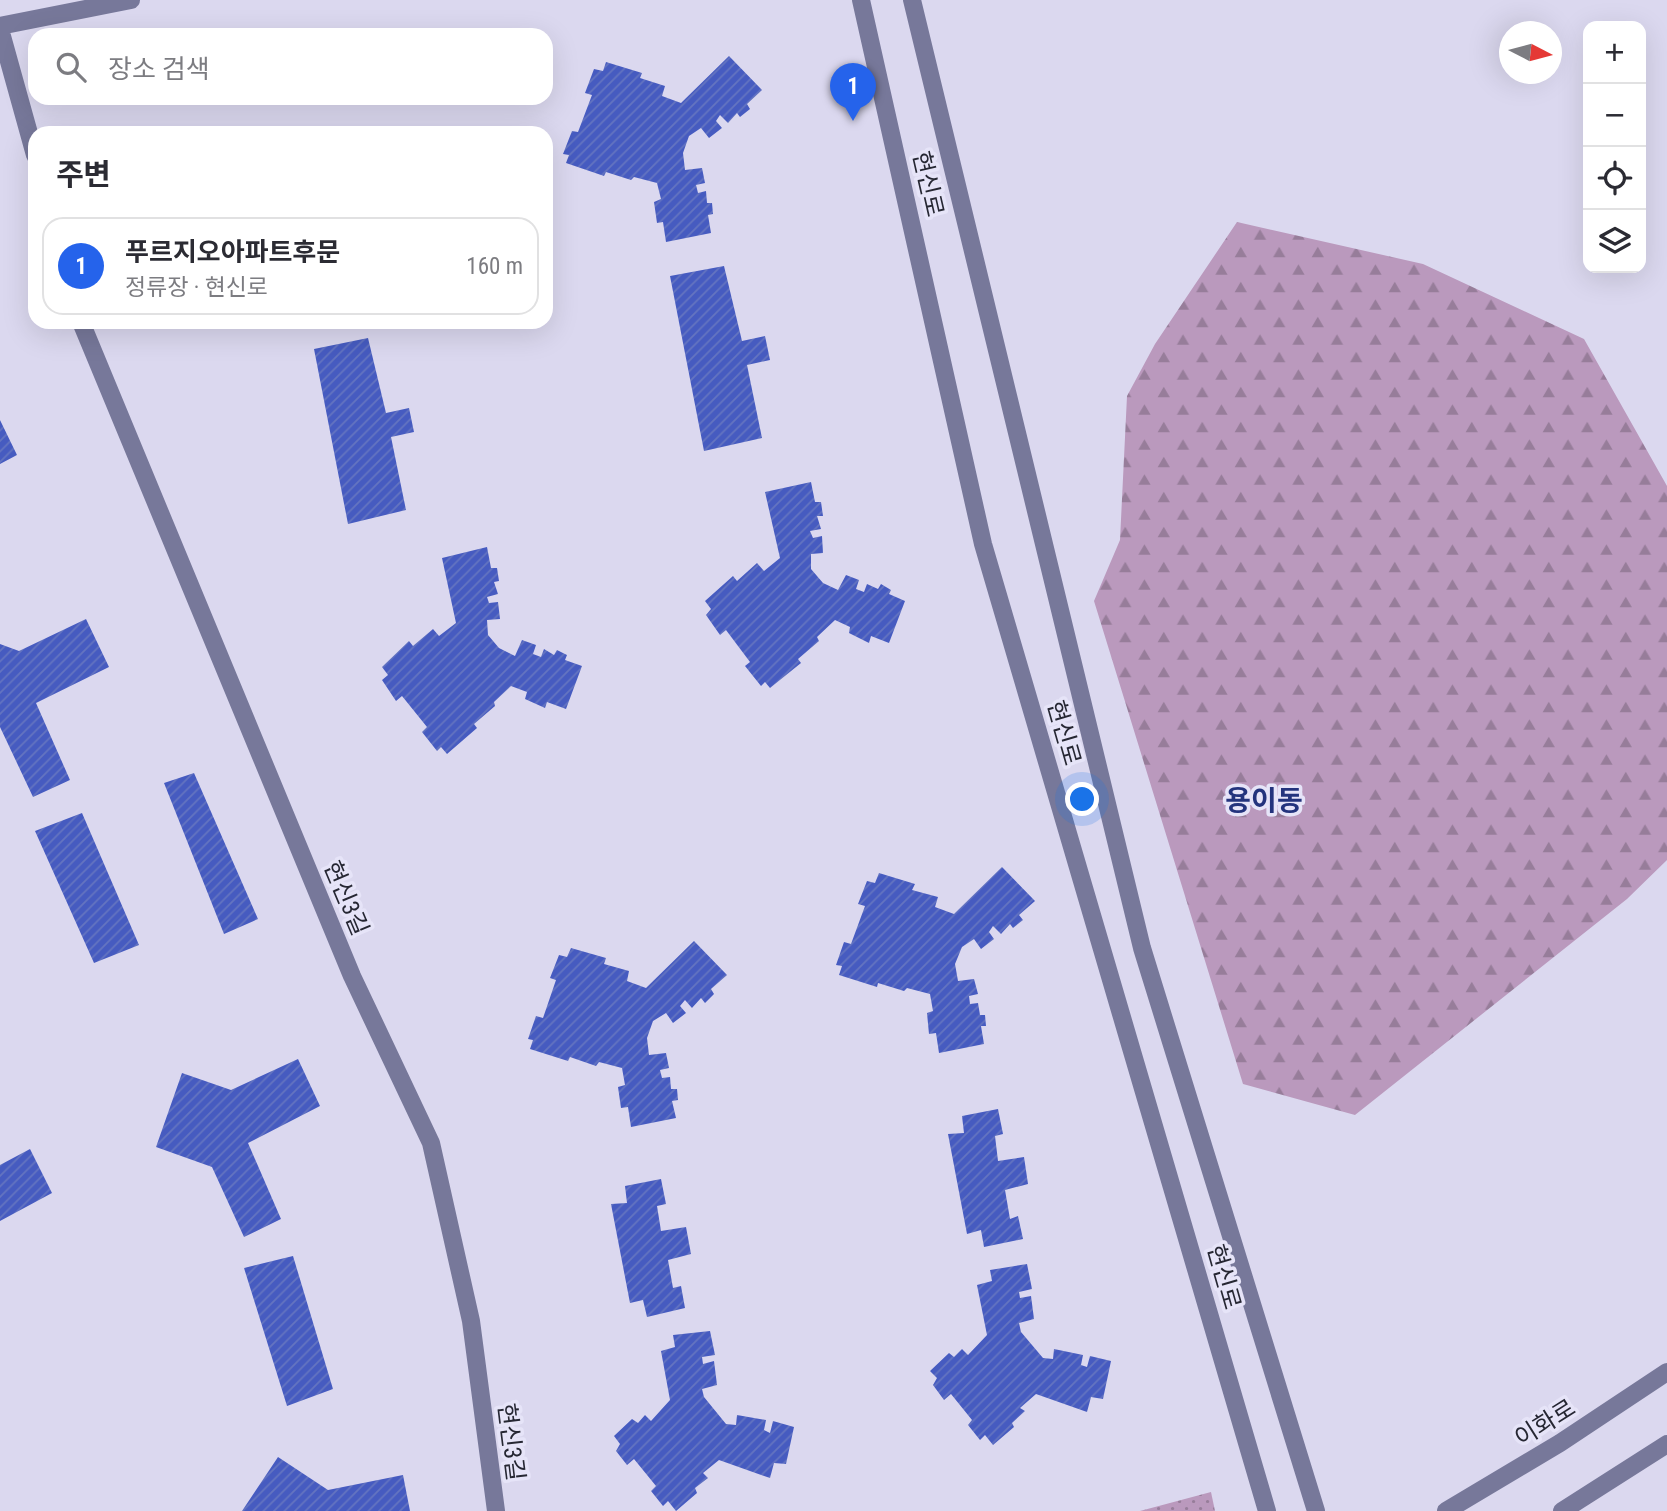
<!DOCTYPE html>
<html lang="ko">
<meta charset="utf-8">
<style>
body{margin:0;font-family:"Roboto Condensed","Noto Sans KR",sans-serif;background:#f2f2f3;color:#2b2b33}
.controls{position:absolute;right:21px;top:21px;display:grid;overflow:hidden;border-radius:14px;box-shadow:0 7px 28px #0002}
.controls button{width:63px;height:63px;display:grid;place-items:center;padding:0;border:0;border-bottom:2px solid #e1e1e2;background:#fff;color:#2b2b33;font:35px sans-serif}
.compass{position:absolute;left:1499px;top:21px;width:63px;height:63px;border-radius:50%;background:#fff;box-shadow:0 7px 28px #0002;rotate:96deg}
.you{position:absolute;left:1083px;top:800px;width:24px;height:24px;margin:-18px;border:5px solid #fff;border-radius:50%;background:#1a73e8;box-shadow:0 0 0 10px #1a73e833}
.badge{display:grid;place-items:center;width:46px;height:46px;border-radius:50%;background:#2563eb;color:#fff;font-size:23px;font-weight:700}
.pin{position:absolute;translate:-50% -58px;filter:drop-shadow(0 2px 4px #0008)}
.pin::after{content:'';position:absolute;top:37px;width:24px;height:21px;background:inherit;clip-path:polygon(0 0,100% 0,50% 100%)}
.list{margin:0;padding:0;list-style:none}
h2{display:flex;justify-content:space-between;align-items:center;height:91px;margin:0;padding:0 28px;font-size:30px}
h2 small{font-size:23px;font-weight:400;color:#7c7c81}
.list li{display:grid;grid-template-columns:46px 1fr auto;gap:21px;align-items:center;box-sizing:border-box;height:98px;margin:0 14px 14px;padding:0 14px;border:2px solid #e1e1e2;border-radius:21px}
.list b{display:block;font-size:26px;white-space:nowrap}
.list p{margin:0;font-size:23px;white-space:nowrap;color:#7c7c81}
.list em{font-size:23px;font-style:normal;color:#7c7c81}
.icon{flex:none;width:38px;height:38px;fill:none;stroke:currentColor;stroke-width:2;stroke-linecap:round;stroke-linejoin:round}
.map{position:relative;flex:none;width:1667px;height:1511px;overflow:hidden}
.search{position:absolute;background:#fff;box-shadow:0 7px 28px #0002;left:28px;top:28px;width:525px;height:77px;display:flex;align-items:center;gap:18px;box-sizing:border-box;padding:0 24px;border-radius:21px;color:#7c7c81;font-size:26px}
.panel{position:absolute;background:#fff;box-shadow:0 7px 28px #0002;left:28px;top:126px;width:525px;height:203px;border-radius:21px}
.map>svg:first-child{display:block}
</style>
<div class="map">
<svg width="1667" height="1511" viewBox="0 0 1667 1511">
<defs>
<pattern id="grass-dots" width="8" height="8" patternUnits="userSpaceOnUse" patternTransform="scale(1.75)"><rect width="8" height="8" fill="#ba99bd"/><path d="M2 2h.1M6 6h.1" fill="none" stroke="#977d9a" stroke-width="1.8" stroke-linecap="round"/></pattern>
<pattern id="forest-firs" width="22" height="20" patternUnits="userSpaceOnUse" patternTransform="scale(1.75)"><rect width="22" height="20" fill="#ba99bd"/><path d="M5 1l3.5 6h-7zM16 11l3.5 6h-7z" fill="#977d9a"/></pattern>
<pattern id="building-hatch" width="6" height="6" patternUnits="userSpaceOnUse" patternTransform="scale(1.75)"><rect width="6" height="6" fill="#465bc0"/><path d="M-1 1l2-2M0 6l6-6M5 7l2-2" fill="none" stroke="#6474c0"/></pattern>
</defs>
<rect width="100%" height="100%" fill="#dbd8ef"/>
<!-- grass -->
<path fill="url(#grass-dots)" d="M1211,1492L1215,1511H1140Z"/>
<!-- forest -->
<path fill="url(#forest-firs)" d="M1237,222L1423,264L1584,339L1667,486V860L1627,899L1355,1115L1243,1084L1094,601L1120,540L1127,396L1155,344Z"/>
<!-- building -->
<path fill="url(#building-hatch)" d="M729,56L762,90L747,104L750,109L740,117L737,113L728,123L720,115L716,121L722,128L709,138L701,128L689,136L683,153L685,170L702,168L705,183L696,185L698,193L706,191L707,203H712L713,214L708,215L711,233L666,242L663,222L657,223L654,202L661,199L657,183L634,177L631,180L606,172L604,176L566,163L569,155L563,154L572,131L578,132L592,95L585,93L594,69L603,71L606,62L642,73L640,78L665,86L662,96L681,103Z
M724,266L742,341L765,336L770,360L747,365L762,438L704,451L670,276Z
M368,338L386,413L409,408L414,432L391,437L406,510L348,524L314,349Z
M0,420L17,455L0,464Z
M811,482L815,502H821L823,516H817L821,529L810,531L813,538L822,536L823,553L811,554V569L823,583L838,590L846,575L859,580L856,589L864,592L867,584L878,589L881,584L891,590L889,594L905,601L889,643L871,636L869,643L849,633L850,627L835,620L817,637L819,641L798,659L801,663L770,688L765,682L761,686L745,666L750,662L726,630L720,635L706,615L711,609L705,601L733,576L737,581L757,563L764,571L780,558L765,492Z
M487,547L491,568H497L499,581L494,582L498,594L487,597L489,603L498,602L500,619L487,620L488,635L499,648L515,656L522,640L536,645L533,654L541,657L544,649L554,655L557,650L567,655L565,660L582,666L566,709L547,702L545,708L525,699L527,692L511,686L494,702L495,706L474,724L477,728L447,754L441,747L437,751L422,732L427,727L402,696L396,701L382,680L388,675L382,667L409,641L413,646L433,629L439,636L456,623L442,558Z
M86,619L109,667L36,703L70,780L33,797L0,727V644L19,651Z
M194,773L258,919L224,934L164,783Z
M82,813L139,945L94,963L35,831Z
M1002,867L1035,901L1019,915L1023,920L1013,928L1010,924L1001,934L993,926L989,932L994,939L981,949L974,939L962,947L955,964L958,981L974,979L978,994L969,996L970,1004L978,1003L980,1015H985L986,1026H981L984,1044L939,1053L936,1033L929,1034L927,1013L933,1011L930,994L907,988L904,991L878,983L877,987L839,975L842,966L836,965L844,942L851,944L865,906L858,904L867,881L875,883L879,873L915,884L912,890L938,897L935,907L954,914Z
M694,941L727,975L711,989L714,994L705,1003L701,998L692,1008L685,1000L680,1006L686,1013L673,1023L666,1013L653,1021L647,1038L649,1055L666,1053L669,1068L660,1070L662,1078L670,1077L671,1089H677L678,1100L672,1101L676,1118L631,1127L628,1107L621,1108L618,1087L625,1085L622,1068L599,1062L596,1066L570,1057L568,1061L530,1049L533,1040L528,1039L536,1016L543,1018L556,980L550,978L559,955L567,957L571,948L606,958L604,964L629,971L627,981L646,988Z
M298,1059L320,1106L248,1143L281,1219L244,1237L212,1167L156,1147L182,1073L231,1090Z
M998,1109L1003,1134L995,1136L998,1161L1024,1157L1028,1184L1005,1190L1010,1219L1018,1216L1023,1239L984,1247L981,1230L967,1234L948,1134L964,1133L962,1116Z
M30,1149L52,1193L0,1221V1165Z
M661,1179L666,1204L657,1206L661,1231L686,1227L691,1254L668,1260L673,1288L681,1286L685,1308L647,1317L643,1300L630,1303L611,1204L627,1203L625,1186Z
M293,1256L333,1389L287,1406L244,1268Z
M1027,1264L1032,1289L1019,1292L1020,1298L1031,1296L1034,1319L1019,1323L1021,1332L1043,1358L1053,1359L1054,1349L1083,1355L1081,1365L1087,1367L1090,1356L1111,1361L1103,1399L1091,1397L1087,1412L1036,1394L1020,1408L1025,1411L1012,1423L1014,1427L993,1445L985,1435L980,1440L968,1425L972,1420L951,1394L944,1400L933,1385L937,1378L930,1371L949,1353L954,1357L962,1349L968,1355L987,1335L977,1285L992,1281L990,1270Z
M710,1331L715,1355L702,1357L703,1364L714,1361L717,1385L702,1389L704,1397L726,1424L736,1425L737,1415L766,1420L764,1430L770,1433L773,1421L794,1427L786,1464L774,1463L770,1478L719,1460L703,1473L708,1478L695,1488L697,1493L676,1511L668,1501L663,1506L651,1491L656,1486L634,1459L627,1465L616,1451L620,1444L614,1436L632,1419L638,1423L645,1415L651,1421L670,1400L661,1351L675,1347L673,1335Z
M278,1457L328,1490L403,1475L410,1511H242Z"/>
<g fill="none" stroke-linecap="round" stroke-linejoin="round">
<!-- secondary -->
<path stroke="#77789a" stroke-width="18" d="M861,0L983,544L1267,1511
M912,0L1142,948L1316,1511
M0,26L131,0
M0,29L35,155
M81,322L352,976L431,1143L471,1321L496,1511
M1446,1511L1560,1443L1667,1372
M1562,1511L1667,1444"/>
</g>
<g text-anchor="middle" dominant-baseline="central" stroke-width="7" stroke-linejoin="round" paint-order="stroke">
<!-- street labels -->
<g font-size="24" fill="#262733" stroke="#e6e4f8">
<text transform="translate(928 184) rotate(77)">현신로</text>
<text transform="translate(1064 733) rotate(74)">현신로</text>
<text transform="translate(346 898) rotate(67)">현신3길</text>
<text transform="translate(1224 1277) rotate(74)">현신로</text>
<text transform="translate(1545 1423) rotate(-32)">이화로</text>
<text transform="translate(511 1442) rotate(83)">현신3길</text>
</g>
<!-- quarter labels -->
<g font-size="28" font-weight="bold" fill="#23337d" stroke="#e6e4f8">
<text x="1264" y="800">용이동</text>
</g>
</g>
</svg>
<div class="controls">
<button>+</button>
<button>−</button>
<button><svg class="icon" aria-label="locate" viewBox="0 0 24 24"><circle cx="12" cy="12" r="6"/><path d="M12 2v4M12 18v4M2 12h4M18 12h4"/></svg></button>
<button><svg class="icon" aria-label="layers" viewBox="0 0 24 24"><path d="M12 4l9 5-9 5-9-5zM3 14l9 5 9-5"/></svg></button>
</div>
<svg class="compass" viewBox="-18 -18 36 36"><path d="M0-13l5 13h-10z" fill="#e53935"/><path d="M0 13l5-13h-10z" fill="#7c7c81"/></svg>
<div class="you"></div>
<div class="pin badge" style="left:853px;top:121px">1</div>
<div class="search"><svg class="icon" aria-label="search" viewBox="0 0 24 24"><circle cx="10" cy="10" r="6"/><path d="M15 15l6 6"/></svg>장소 검색</div>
<section class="panel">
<h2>주변<small></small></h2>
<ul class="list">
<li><span class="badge">1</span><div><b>푸르지오아파트후문</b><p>정류장 · 현신로</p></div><em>160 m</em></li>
</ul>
</section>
</div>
